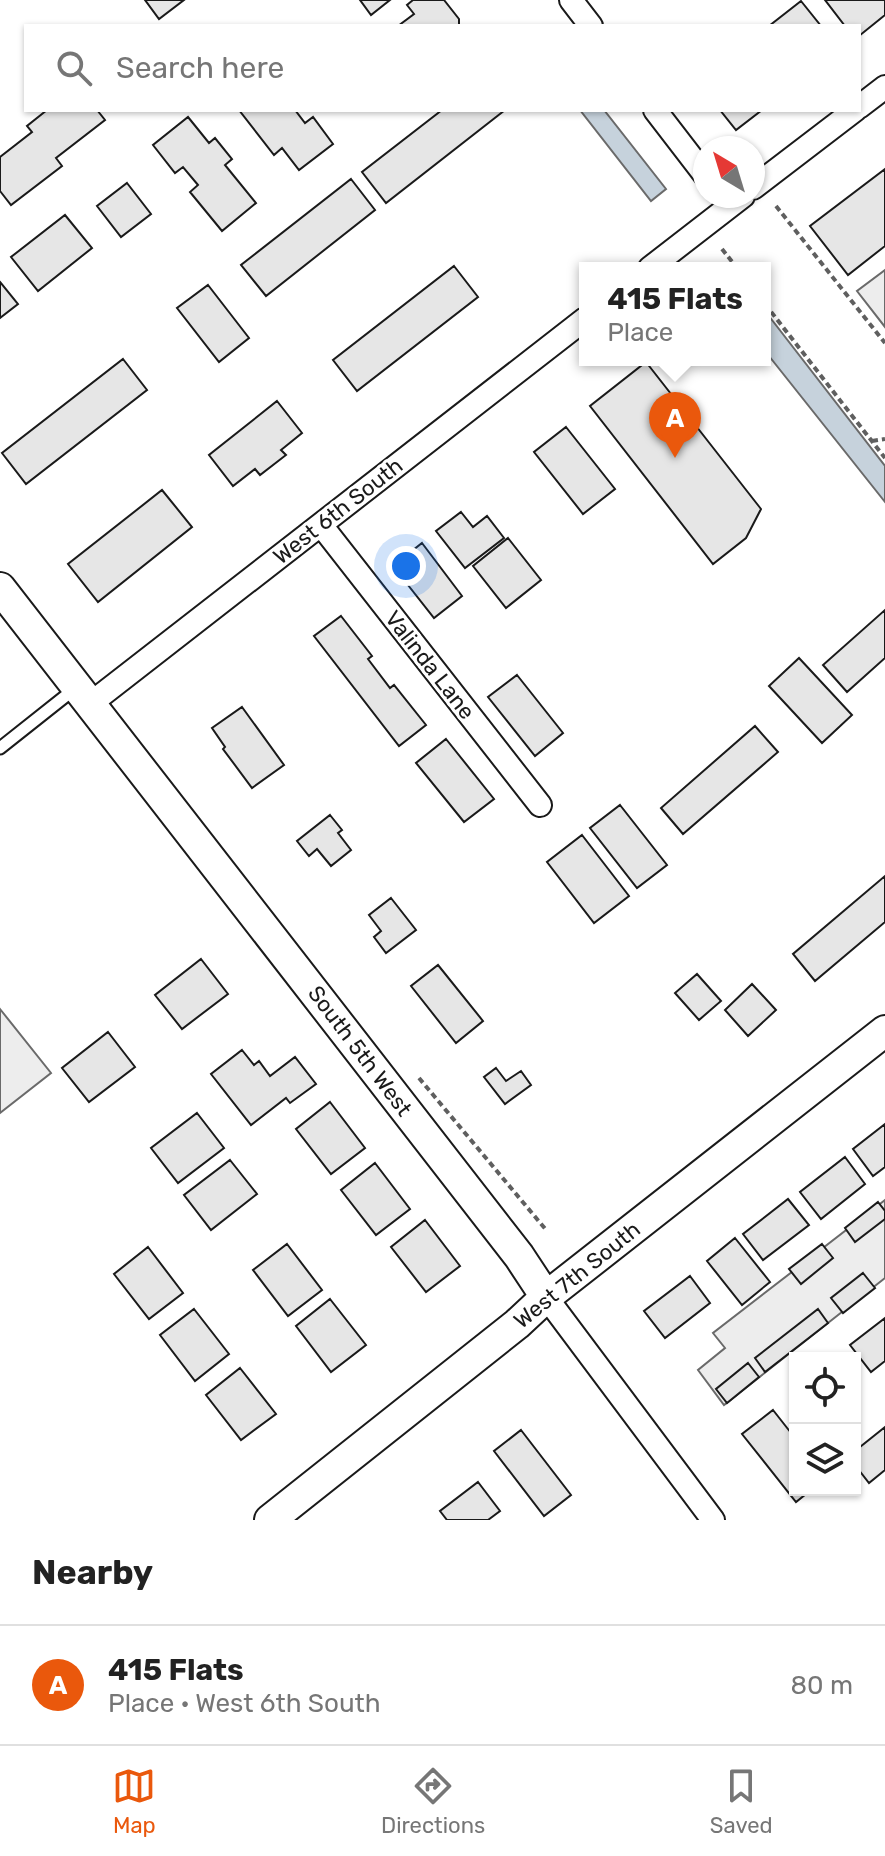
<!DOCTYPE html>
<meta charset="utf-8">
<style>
body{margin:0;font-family:Rubik,sans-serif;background:#f2f2f2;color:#222}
.controls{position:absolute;right:24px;bottom:24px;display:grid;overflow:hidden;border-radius:0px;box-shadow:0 2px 6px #0004}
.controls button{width:72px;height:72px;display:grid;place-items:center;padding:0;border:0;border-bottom:2px solid #e0e0e0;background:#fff;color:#222;font:40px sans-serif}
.compass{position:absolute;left:693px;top:136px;width:72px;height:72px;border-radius:50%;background:#fff;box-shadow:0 2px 6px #0004;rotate:322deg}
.you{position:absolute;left:406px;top:566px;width:28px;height:28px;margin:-20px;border:6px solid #fff;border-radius:50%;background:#1a73e8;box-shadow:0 0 0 12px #1a73e833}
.badge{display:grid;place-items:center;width:52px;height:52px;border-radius:50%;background:#ea580c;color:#fff;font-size:26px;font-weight:700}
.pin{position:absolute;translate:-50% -66px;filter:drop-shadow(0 2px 4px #0008)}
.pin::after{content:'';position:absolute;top:42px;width:28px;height:24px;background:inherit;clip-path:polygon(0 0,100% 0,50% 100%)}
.popup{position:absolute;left:579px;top:262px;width:192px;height:104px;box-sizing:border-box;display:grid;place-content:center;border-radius:0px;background:#fff;filter:drop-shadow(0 2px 6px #0005);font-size:26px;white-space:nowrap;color:#767676}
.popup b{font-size:30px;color:#222}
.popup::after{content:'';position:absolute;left:50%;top:100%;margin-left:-16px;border:16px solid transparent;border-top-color:#fff}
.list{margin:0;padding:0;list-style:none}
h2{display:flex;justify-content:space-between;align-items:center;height:104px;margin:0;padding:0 32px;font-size:34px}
h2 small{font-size:26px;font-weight:400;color:#767676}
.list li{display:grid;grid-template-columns:52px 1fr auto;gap:24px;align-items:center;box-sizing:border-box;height:120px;padding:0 32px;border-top:2px solid #e0e0e0}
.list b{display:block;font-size:30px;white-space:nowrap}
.list p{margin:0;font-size:26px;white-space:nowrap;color:#767676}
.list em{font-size:26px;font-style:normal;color:#767676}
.icon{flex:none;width:44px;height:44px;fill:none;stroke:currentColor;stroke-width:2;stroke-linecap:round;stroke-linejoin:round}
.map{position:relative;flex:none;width:885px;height:1520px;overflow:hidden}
.search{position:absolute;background:#fff;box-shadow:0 2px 6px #0004;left:24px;right:24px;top:24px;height:88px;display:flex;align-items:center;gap:20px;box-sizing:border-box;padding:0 28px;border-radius:0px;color:#767676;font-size:30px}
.sheet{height:224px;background:#fff}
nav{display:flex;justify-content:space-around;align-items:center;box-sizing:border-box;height:112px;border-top:2px solid #e0e0e0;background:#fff;font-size:22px;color:#767676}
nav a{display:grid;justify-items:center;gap:4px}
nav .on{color:#ea580c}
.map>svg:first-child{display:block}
</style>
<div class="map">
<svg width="885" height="1520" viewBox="0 0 885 1520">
<rect width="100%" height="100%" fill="#fff"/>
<!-- parking -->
<path fill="#ededed" stroke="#6a6a6a" stroke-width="2" d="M885,270V327L857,291Z
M0,1009L51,1073L0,1113Z
M885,1200V1278L724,1405L698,1370L725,1348L713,1333Z"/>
<!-- water -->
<path fill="#c6d2dc" stroke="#6a6a6a" stroke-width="2" d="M580,110H604L666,189L651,201Z
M765,311L885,466V502L765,351Z"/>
<!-- building -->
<path fill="#e6e6e6" stroke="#1a1a1a" stroke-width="2" d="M145,0H184L159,19Z
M360,0H390L371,15Z
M413,0H444L459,19V26H398L414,14L407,5Z
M825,0H885V15L859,36V26H845Z
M801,1L821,26H769Z
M47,110H97L105,120L56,158L62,166L11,205L0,191V157L32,132L27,126Z
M239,110H295L305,123L313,117L333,144L299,170L282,148L274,155Z
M442,110H505L386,203L362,172Z
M720,110H762L736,130Z
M188,117L209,143L215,138L232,159L225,165L256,203L222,231L190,192L198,185L183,167L175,173L153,145Z
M885,169V246L848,275L810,226Z
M351,179L375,210L266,296L241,265Z
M127,183L151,214L121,237L97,206Z
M65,215L92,248L38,291L11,257Z
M454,266L478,297L357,391L333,360Z
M0,282L18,304L0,318Z
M208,285L249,338L219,362L177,308Z
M123,359L147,390L26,484L2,453Z
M646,362L761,509L746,538L713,564L590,406Z
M277,401L302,433L281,450L286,455L260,475L255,469L233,486L209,455Z
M566,427L615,489L583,514L534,452Z
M162,490L192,527L98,602L68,564Z
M461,512L473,527L487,516L504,538L465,568L436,531Z
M508,538L541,580L506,608L473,566Z
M422,543L462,596L434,618L393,566Z
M885,610V658L847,692L823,665Z
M341,616L372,656L368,659L390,688L394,685L426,725L399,746L314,636Z
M799,658L852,715L822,743L769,686Z
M517,675L563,733L535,756L488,697Z
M242,707L284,765L252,788L223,749L225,747L212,728Z
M755,726L778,752L683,834L661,808Z
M446,739L494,799L464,822L416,763Z
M620,805L667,865L637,888L590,828Z
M330,815L342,830L338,833L351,850L331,866L317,849L309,856L297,841Z
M582,835L629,896L594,923L547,862Z
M885,876V922L815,981L793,954Z
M391,898L416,930L386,953L374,937L381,931L369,915Z
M201,959L228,994L182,1029L155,995Z
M438,965L483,1021L456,1043L411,986Z
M697,974L721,1001L699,1020L675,993Z
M752,984L776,1010L748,1036L725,1010Z
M108,1032L135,1067L89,1102L62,1068Z
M242,1050L254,1065L259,1061L270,1076L295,1057L316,1084L290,1103L286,1098L251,1125L211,1074Z
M496,1068L506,1081L521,1071L531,1085L505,1104L484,1077Z
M330,1102L365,1148L331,1174L296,1129Z
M197,1113L224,1148L178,1183L151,1148Z
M885,1124V1167L873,1176L853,1149Z
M845,1157L865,1184L821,1219L800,1192Z
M230,1160L257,1194L211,1230L184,1195Z
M375,1163L410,1209L376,1235L341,1190Z
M788,1199L809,1225L763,1260L743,1234Z
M878,1202L885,1211V1219L855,1242L845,1228Z
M425,1220L460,1266L426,1292L391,1247Z
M735,1238L770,1282L742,1305L707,1261Z
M287,1244L322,1290L288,1316L253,1270Z
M822,1244L833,1258L801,1284L789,1269Z
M148,1247L183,1293L149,1319L114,1274Z
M863,1273L875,1288L843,1313L831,1298Z
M690,1276L710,1303L665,1338L644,1311Z
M330,1299L366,1345L331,1372L296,1326Z
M194,1309L229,1354L195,1381L160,1335Z
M818,1309L828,1323L765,1372L755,1358Z
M885,1318V1361L871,1372L850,1345Z
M748,1363L759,1377L727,1403L716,1389Z
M240,1368L276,1414L241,1440L206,1395Z
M773,1410L795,1438V1490H811L796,1502L742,1434Z
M885,1427V1470L869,1483L855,1465V1451Z
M521,1430L571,1495L544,1516L494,1451Z
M478,1482L500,1511L488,1520H447L440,1511Z"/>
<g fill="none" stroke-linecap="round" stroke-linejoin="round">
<!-- lane casing -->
<g stroke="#1a1a1a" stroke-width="15">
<path id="lane" d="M0,748L77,687"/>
</g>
<!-- street casing -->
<g stroke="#1a1a1a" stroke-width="26">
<path id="street" d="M571,0L591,26
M859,107L885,87
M655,110L705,175
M753,188L855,110
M650,268L743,196
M321,525L540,805
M90,704L585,319
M546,1297L713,1520"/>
</g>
<!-- secondary casing -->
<g stroke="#1a1a1a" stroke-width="34">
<path id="secondary" d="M0,588L519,1256L546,1297
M270,1520L517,1324L546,1297L885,1031"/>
</g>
<!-- path -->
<path stroke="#5f5f5f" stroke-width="4" stroke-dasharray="6 4" stroke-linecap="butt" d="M776,206L885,343
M722,249L737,268
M765,304L885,458
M872,441L885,439
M419,1078L547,1231"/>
<!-- lane -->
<use href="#lane" stroke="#fff" stroke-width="11"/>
<!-- street -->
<use href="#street" stroke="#fff" stroke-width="22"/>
<!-- secondary -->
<use href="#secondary" stroke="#fff" stroke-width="30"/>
</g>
<g text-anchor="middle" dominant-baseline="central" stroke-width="6" stroke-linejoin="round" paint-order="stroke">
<!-- street labels -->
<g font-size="22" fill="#1a1a1a" stroke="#fff">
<text transform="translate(338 511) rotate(-38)">West 6th South</text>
<text transform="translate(430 665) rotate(52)">Valinda Lane</text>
<text transform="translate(360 1051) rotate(53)">South 5th West</text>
<text transform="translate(577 1275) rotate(-39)">West 7th South</text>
</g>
</g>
</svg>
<div class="controls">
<button><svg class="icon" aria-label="locate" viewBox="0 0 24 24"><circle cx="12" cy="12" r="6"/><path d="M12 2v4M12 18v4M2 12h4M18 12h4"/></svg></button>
<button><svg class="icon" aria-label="layers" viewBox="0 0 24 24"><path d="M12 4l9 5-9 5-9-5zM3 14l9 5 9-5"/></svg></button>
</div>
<svg class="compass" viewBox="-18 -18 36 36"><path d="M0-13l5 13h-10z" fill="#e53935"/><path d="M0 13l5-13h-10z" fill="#767676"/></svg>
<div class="you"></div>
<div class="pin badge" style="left:675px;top:458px">A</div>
<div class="popup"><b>415 Flats</b>Place</div>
<div class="search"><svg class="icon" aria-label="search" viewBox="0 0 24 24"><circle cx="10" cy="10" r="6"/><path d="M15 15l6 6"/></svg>Search here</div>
</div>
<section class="sheet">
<h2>Nearby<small></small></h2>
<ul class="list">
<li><span class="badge">A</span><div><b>415 Flats</b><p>Place · West 6th South</p></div><em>80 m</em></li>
</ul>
</section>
<nav>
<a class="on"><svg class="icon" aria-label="map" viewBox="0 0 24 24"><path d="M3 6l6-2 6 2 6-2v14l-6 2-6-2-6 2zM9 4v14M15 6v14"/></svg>Map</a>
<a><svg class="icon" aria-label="directions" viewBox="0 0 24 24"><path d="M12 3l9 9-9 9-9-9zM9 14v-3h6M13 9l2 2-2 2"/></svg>Directions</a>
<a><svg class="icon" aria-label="saved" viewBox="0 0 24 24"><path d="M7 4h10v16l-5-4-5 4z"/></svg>Saved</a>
</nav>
